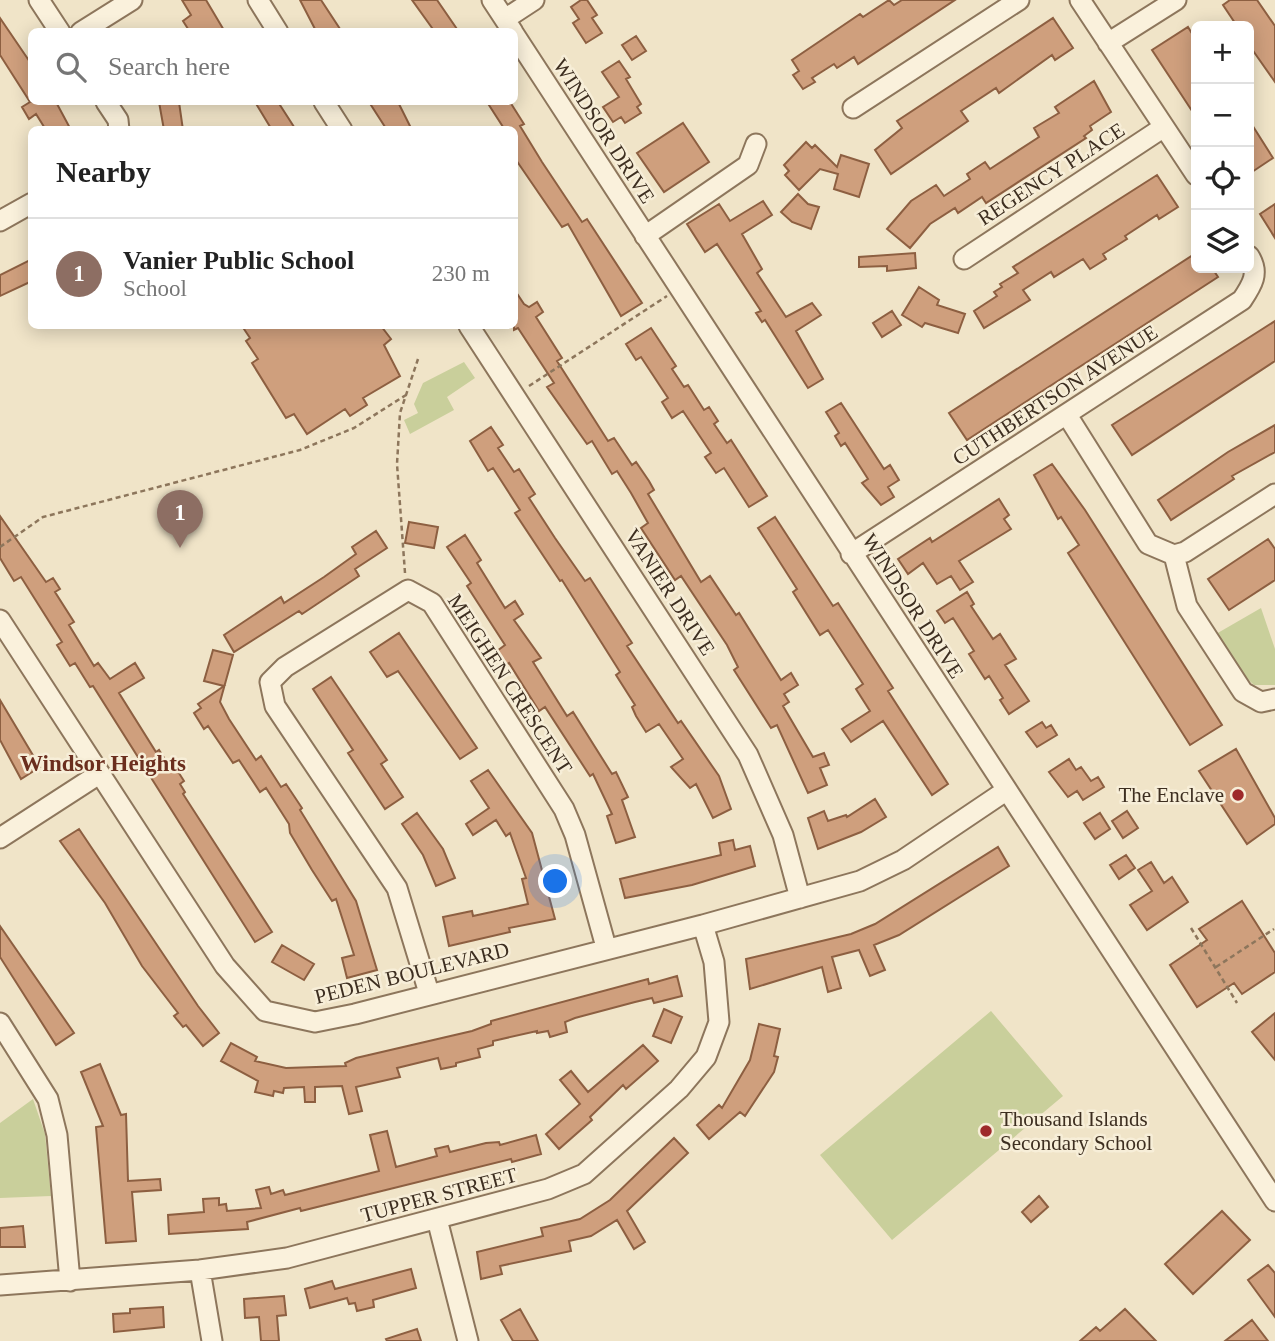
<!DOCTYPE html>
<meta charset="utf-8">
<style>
body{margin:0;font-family:"Times New Roman",serif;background:#f2f2f2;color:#222}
.controls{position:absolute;right:21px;top:21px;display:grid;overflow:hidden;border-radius:10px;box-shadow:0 4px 18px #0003}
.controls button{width:63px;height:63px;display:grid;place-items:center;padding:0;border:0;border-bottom:2px solid #e0e0e0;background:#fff;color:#222;font:35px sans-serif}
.you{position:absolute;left:556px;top:882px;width:24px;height:24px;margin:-18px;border:5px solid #fff;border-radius:50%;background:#1a73e8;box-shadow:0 0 0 10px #1a73e833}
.badge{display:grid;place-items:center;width:46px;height:46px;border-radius:50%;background:#9e2a2b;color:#fff;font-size:23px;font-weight:700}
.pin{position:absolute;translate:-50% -58px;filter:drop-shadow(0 2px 4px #0008)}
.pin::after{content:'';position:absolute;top:37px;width:24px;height:21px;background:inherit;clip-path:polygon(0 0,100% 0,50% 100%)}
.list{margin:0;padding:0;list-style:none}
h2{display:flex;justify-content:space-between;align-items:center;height:91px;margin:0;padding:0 28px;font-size:30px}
h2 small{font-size:23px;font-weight:400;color:#767676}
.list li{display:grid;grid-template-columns:46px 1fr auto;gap:21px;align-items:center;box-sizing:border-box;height:112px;padding:0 28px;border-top:2px solid #e0e0e0}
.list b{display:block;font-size:26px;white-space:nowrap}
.list p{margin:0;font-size:23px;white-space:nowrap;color:#767676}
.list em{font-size:23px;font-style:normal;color:#767676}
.icon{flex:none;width:38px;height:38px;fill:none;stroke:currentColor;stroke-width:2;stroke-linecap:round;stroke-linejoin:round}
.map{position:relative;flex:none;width:1275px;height:1341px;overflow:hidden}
.search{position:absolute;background:#fff;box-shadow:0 4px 18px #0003;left:28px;top:28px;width:490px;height:77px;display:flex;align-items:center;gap:18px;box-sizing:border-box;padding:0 24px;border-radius:10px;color:#767676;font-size:26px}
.panel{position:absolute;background:#fff;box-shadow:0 4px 18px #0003;left:28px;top:126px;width:490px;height:203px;border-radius:10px}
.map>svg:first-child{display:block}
</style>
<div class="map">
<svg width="1275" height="1341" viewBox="0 0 1275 1341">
<rect width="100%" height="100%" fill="#f0e4c8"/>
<!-- green -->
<path fill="#c9cf9b" d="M464,362L475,378L447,397L454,410L410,434L404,420L418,413L414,404L423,383Z
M1261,608L1275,649V685H1254L1242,674L1216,634Z
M991,1011L1063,1096L892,1240L820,1155Z
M33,1099L45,1134L51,1196L0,1198V1123Z"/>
<!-- building -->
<path fill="#cf9f7d" stroke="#8d5f41" stroke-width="2" d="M182,0H206L225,32H190L183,21L191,15Z
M300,0H321L342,32H319L315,29Z
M412,0H437L459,32H435Z
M581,0H587L597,15L592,18L602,33L586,43L573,23L579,19L571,7Z
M889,0L894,5L902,0H955L858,64L854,57L837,68L834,64L812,78L815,82L803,89L793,75L799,71L792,60L860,14L863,17Z
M1230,0H1257L1275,26V82L1249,45V26H1237L1223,5Z
M0,18L32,65V102H56L71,130H46L36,114L29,119L22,107L30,102L0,55Z
M1053,18L1073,48L1055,60L1052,55L999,93L996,88L961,111L968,121L891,174L875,150L902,128L897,121Z
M1188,27L1196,40V117L1152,50Z
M636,36L646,51L632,60L622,45Z
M619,61L630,77L626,79L641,104L637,107L641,113L625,123L621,117L613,122L603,107L619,97L602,72Z
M1094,81L1111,112L1090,126L1092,130L1084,136L1086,138L986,203L982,197L958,213L955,208L930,224L910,248L887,229L911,201L936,185L944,196L970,179L967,174L985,162L990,169L1039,137L1034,128L1059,113L1055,107Z
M159,102H179L183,130H164Z
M255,102H278L296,130H272Z
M369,102H398L412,130H387Z
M487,102H510L524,124L520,126L542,162L582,222L587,219L642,303L621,316L568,224L562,227L514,157V130H505Z
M1249,120L1273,158L1249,174Z
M683,123L709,162L664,192L637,153Z
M806,142L812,148L815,145L837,167L841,155L869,164L859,197L834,189L838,174L820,169L799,190L785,175L789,171L784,165Z
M1157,175L1178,207L1159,219L1157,215L1125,236L1127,239L1103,254L1106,259L1090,269L1083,259L1054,277L1051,272L1023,290L1030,300L984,328L974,311L997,296L994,292L1002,287L1000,284L1018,273L1013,267Z
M798,194L808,204L819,207L811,229L792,222L781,212Z
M763,201L772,215L742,234L762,269L757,273L786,317L812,303L821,315L796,331L823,379L808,388L765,320L762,322L756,313L761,311L717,244L705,252L687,224L719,204L730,221Z
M1275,204V238L1260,214Z
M915,253L916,268L887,271V266L859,267V257Z
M1196,253V268H1212L1218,277L967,440L949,413Z
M32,259V281L0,296V275Z
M919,287L939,300L937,305L965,314L958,333L925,323L922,327L902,315Z
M514,289L524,304L529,307L537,302L543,312L536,317L562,358L557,361L608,441L614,438L632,465L636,462L649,481L654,490L648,494L701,582L710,576L736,615L739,613L781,680L791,673L798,685L784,694L789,702L783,706L813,757L824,753L829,765L820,768L827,785L808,793L777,725L771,728L734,670L738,667L727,645L681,576L675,580L641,528L648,523L631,493L617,471L612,474L592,441L587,444L547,387L554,383L518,328L514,330Z
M892,311L901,325L882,337L873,323Z
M1275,321V361L1132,455L1112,425Z
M242,326H381L391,339L384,345L400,376L363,398L367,405L350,416L345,409L307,434L294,414L286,418L252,363L258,359L246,341L250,338Z
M651,328L676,366L672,369L684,387L688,385L704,410L709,407L718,421L714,424L727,443L731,440L767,496L749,507L724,468L716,473L705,457L711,453L683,411L672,418L662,402L668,398L641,357L636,360L626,344Z
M841,403L884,469L890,465L899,480L888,487L894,497L881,505L862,483L868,479L845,443L841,446L835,436L839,433L826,412Z
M1275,425V452L1232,476L1234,479L1171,520L1158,500L1228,452Z
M491,427L503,445L498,448L514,472L519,469L535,494L529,498L555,538L585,581L590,578L632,643L627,646L678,723L681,721L719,776L731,809L713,818L696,784L690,788L671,767L683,759L659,724L646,732L636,716L632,707L635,705L616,675L620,672L562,580L560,581L515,513L520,510L493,468L488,471L470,441Z
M1052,464L1085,510L1222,725L1190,745L1068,553L1079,545L1061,517L1058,519L1034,475Z
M999,499L1009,515L1004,519L1011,529L959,561L973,582L960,590L951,576L937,584L923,563L908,574L898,559L930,538L932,542Z
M0,516L46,582L53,578L60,589L55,592L74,622L69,625L94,666L98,663L110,679L135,663L144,678L119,693L156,752L159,750L173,772L177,770L184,781L180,784L185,792L183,794L272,932L255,942L93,686L90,687L75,663L70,666L57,645L62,642L21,577L14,581L0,558Z
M775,517L833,606L838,603L893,688L888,691L948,784L932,795L883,721L851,742L842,729L870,711L856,689L863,684L828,630L820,635L793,592L797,589L758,528Z
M409,522L438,527L434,548L405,543Z
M376,531L387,548L355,569L359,576L302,614L299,611L234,652L224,635L281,597L284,603L324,577L356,554L352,547Z
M465,535L481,560L477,563L505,608L515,601L523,614L514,620L541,658L533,662L567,716L573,712L612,774L616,772L628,797L622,800L635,837L616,843L607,816L612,814L593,774L590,776L545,707L539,711L509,663L506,665L497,651L505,645L467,586L471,583L447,547Z
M1268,539L1275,549V580L1229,610L1208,579Z
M967,592L974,604L971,606L993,639L1000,634L1016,659L1005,665L1029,701L1009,714L1000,700L1003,698L989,676L985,679L969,654L974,651L953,618L945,623L937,611Z
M399,633L477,748L460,759L398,671L387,677L370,652Z
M213,650L233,655L220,702L229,719L256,760L261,756L281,787L286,784L302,808L300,810L356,901L377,970L347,978L342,958L354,955L336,899L332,901L312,870L290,833L289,824L266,788L260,792L239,760L233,763L208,726L204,729L194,713L201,708L198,704L224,686L204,681Z
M331,677L387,760L381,764L403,797L385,809L348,753L353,750L313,689Z
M0,700L40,767L21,779L0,740Z
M1042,722L1046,728L1051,725L1057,735L1037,747L1026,732Z
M1236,749L1275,818V824L1247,844L1199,771Z
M1069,759L1076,770L1081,767L1091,781L1098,777L1104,787L1083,800L1077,791L1068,797L1049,772Z
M488,770L532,833L555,919L509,928L510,932L449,946L443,917L472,911L473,916L528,904L522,879L526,878L510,833L506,836L496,820L473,835L466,824L489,808L471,781Z
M875,799L886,817L861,832L818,849L808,818L824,811L828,821L846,815L847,817Z
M1127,811L1138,828L1123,838L1112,821Z
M417,813L443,849L455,878L436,886L423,855L402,824Z
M1100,813L1110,829L1095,839L1084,823Z
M79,829L198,1006L219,1033L203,1046L186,1025L183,1027L174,1016L178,1013L142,966L105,903L60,841Z
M733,840L735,850L750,846L755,866L692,885L625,898L620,879L721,855L719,843Z
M998,847L1009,866L899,935L874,945L885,970L870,976L859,950L832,957L841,988L828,992L822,967L750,989L746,959L851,934L875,924Z
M1126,855L1135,868L1119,879L1110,865Z
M1151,862L1164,883L1172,877L1188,902L1147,930L1130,905L1152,891L1138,870Z
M1242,901L1275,953V972L1242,994L1234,983L1197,1007L1170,965L1207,940L1199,929Z
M0,926L74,1033L56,1045L0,957Z
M282,945L314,964L304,980L272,962Z
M677,976L682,996L654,1003L652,998L635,1002L575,1018L565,1022L567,1032L550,1037L548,1031L537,1033V1031L493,1041V1045L478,1049L480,1057L456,1063V1066L441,1069L438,1058L397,1068L400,1077L356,1087L362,1111L349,1114L342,1086L315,1087V1102H305L304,1087L284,1088L283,1093L274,1091L273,1096L255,1092L258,1081L221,1061L231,1043L257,1057L255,1061L286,1068L346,1066L345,1063L356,1058L472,1031L491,1024V1021L648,979L649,984Z
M664,1009L682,1017L671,1043L653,1036Z
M1275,1013V1060L1252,1032Z
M759,1024L780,1029L774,1056L778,1057L774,1072L745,1116L740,1112L709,1139L697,1125L719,1105L722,1108L750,1060Z
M643,1045L658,1061L626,1089L623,1085L590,1117L592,1120L559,1149L546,1134L580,1104L560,1080L571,1071L588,1092Z
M100,1064L121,1115L126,1114L128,1181L160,1179L161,1190L132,1192L136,1241L106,1243L96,1127L103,1126L81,1072Z
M387,1131L396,1167L437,1156L435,1149L448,1146L450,1152L486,1143L499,1142L500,1145L536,1135L541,1154L512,1162L511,1159L301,1211L300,1208L247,1222L248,1229L169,1234L168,1215L204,1212L203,1199L219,1198V1205L226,1204L227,1211L261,1208L256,1190L269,1187L271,1194L283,1190L285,1195L379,1171L370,1135Z
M674,1138L688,1153L627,1211L645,1242L634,1249L617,1220L591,1236L569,1241L571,1251L500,1266L502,1274L481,1279L477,1252L543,1236L541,1228L580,1219L610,1200Z
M1039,1196L1048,1207L1031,1222L1022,1212Z
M1222,1211L1250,1240L1193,1294L1165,1264Z
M23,1226L25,1247H0V1228Z
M1268,1265L1275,1273V1317L1248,1280Z
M411,1269L416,1288L373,1300L374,1307L357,1311L355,1303L349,1304L347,1298L310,1308L305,1289L332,1281L335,1289Z
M284,1296L286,1315L277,1316L279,1341H261L259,1317L245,1318L244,1299Z
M163,1307L164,1327L114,1332L113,1314L130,1313V1309Z
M520,1309L538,1341H513L501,1320Z
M1125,1309L1156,1341H1080L1096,1327L1100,1331Z
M1252,1320L1268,1341H1225Z
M417,1329L421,1341H387L386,1339Z"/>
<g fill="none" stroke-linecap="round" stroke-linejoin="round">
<!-- minor casing -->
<g stroke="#8d765c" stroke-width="23">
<path id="minor" d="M39,0L60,32
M258,0L278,32
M492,0L513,32
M1080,0L1196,175
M505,19L534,0
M81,32L132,0
M514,34L1275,1201
M1108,43L1176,0
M106,102L118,120L119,130
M324,102L342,130
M853,108L1019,0
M0,221L32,203
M645,236L748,165L756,144
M964,259L1164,127
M469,326L748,755L783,835L800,898
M1067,415L1148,544L1174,555L1185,552L1275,494
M851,554L1242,300C1252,285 1260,273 1249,256
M1174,555L1187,606L1243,692L1261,702L1275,699
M0,620L225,966L265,1011L315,1022L355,1014L703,925L860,881L903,860L1007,790
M0,838L99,774
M429,993L397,888L275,706L270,682L285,667L408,590L432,603L564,809L575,835L606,947
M0,1023L48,1099L57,1135L70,1281
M437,1219L468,1341
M200,1270L212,1341
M0,1285L200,1270L287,1258L548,1189L584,1174L679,1089L706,1057L719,1022L714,962L703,925"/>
</g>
<!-- path -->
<path stroke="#8d765c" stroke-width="2.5" stroke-dasharray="5 3.5" stroke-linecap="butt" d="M529,386L667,296
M0,547L43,517L300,450L354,428L406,395
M405,573L397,464L400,413L418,359
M1191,928L1237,1003
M1216,967L1274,929"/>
<!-- minor -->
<use href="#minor" stroke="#faf1dc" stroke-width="19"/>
</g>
<!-- markers -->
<g fill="#9e2a2b" stroke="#f7eed8" stroke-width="2.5">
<circle cx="1238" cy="795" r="7"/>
<circle cx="986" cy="1131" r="7"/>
</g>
<g text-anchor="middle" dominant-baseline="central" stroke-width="5" stroke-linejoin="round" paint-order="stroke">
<!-- street labels -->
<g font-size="21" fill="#3d2e20" stroke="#f7eed8">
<text transform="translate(604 131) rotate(57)">WINDSOR DRIVE</text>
<text transform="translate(1051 174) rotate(-33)">REGENCY PLACE</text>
<text transform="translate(1055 395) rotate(-33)">CUTHBERTSON AVENUE</text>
<text transform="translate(670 592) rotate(57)">VANIER DRIVE</text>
<text transform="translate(913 606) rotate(57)">WINDSOR DRIVE</text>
<text transform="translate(510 684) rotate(57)">MEIGHEN CRESCENT</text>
<text transform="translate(412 973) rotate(-14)">PEDEN BOULEVARD</text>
<text transform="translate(439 1195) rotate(-15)">TUPPER STREET</text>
</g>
<!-- poi labels -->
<g font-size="21" fill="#3d2e20" stroke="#f7eed8" text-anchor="end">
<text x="1224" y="795">The Enclave</text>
<text x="1000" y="1119" text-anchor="start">Thousand Islands<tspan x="1000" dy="24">Secondary School</tspan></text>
</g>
<!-- neighbourhood labels -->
<g font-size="23" font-weight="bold" fill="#6b2e1e" stroke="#f7eed8">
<text x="103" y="763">Windsor Heights</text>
</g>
</g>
</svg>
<div class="controls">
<button>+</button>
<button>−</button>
<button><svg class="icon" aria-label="locate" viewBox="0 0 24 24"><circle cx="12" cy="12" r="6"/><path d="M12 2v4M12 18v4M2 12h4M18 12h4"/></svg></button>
<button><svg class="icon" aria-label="layers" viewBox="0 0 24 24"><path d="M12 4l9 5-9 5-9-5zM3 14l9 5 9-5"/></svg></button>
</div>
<div class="you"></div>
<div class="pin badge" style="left:180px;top:548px;background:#8d6e63">1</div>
<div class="search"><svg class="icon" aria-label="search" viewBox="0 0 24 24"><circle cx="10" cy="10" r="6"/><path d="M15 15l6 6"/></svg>Search here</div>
<section class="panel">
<h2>Nearby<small></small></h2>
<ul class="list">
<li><span class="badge" style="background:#8d6e63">1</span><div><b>Vanier Public School</b><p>School</p></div><em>230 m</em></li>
</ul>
</section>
</div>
